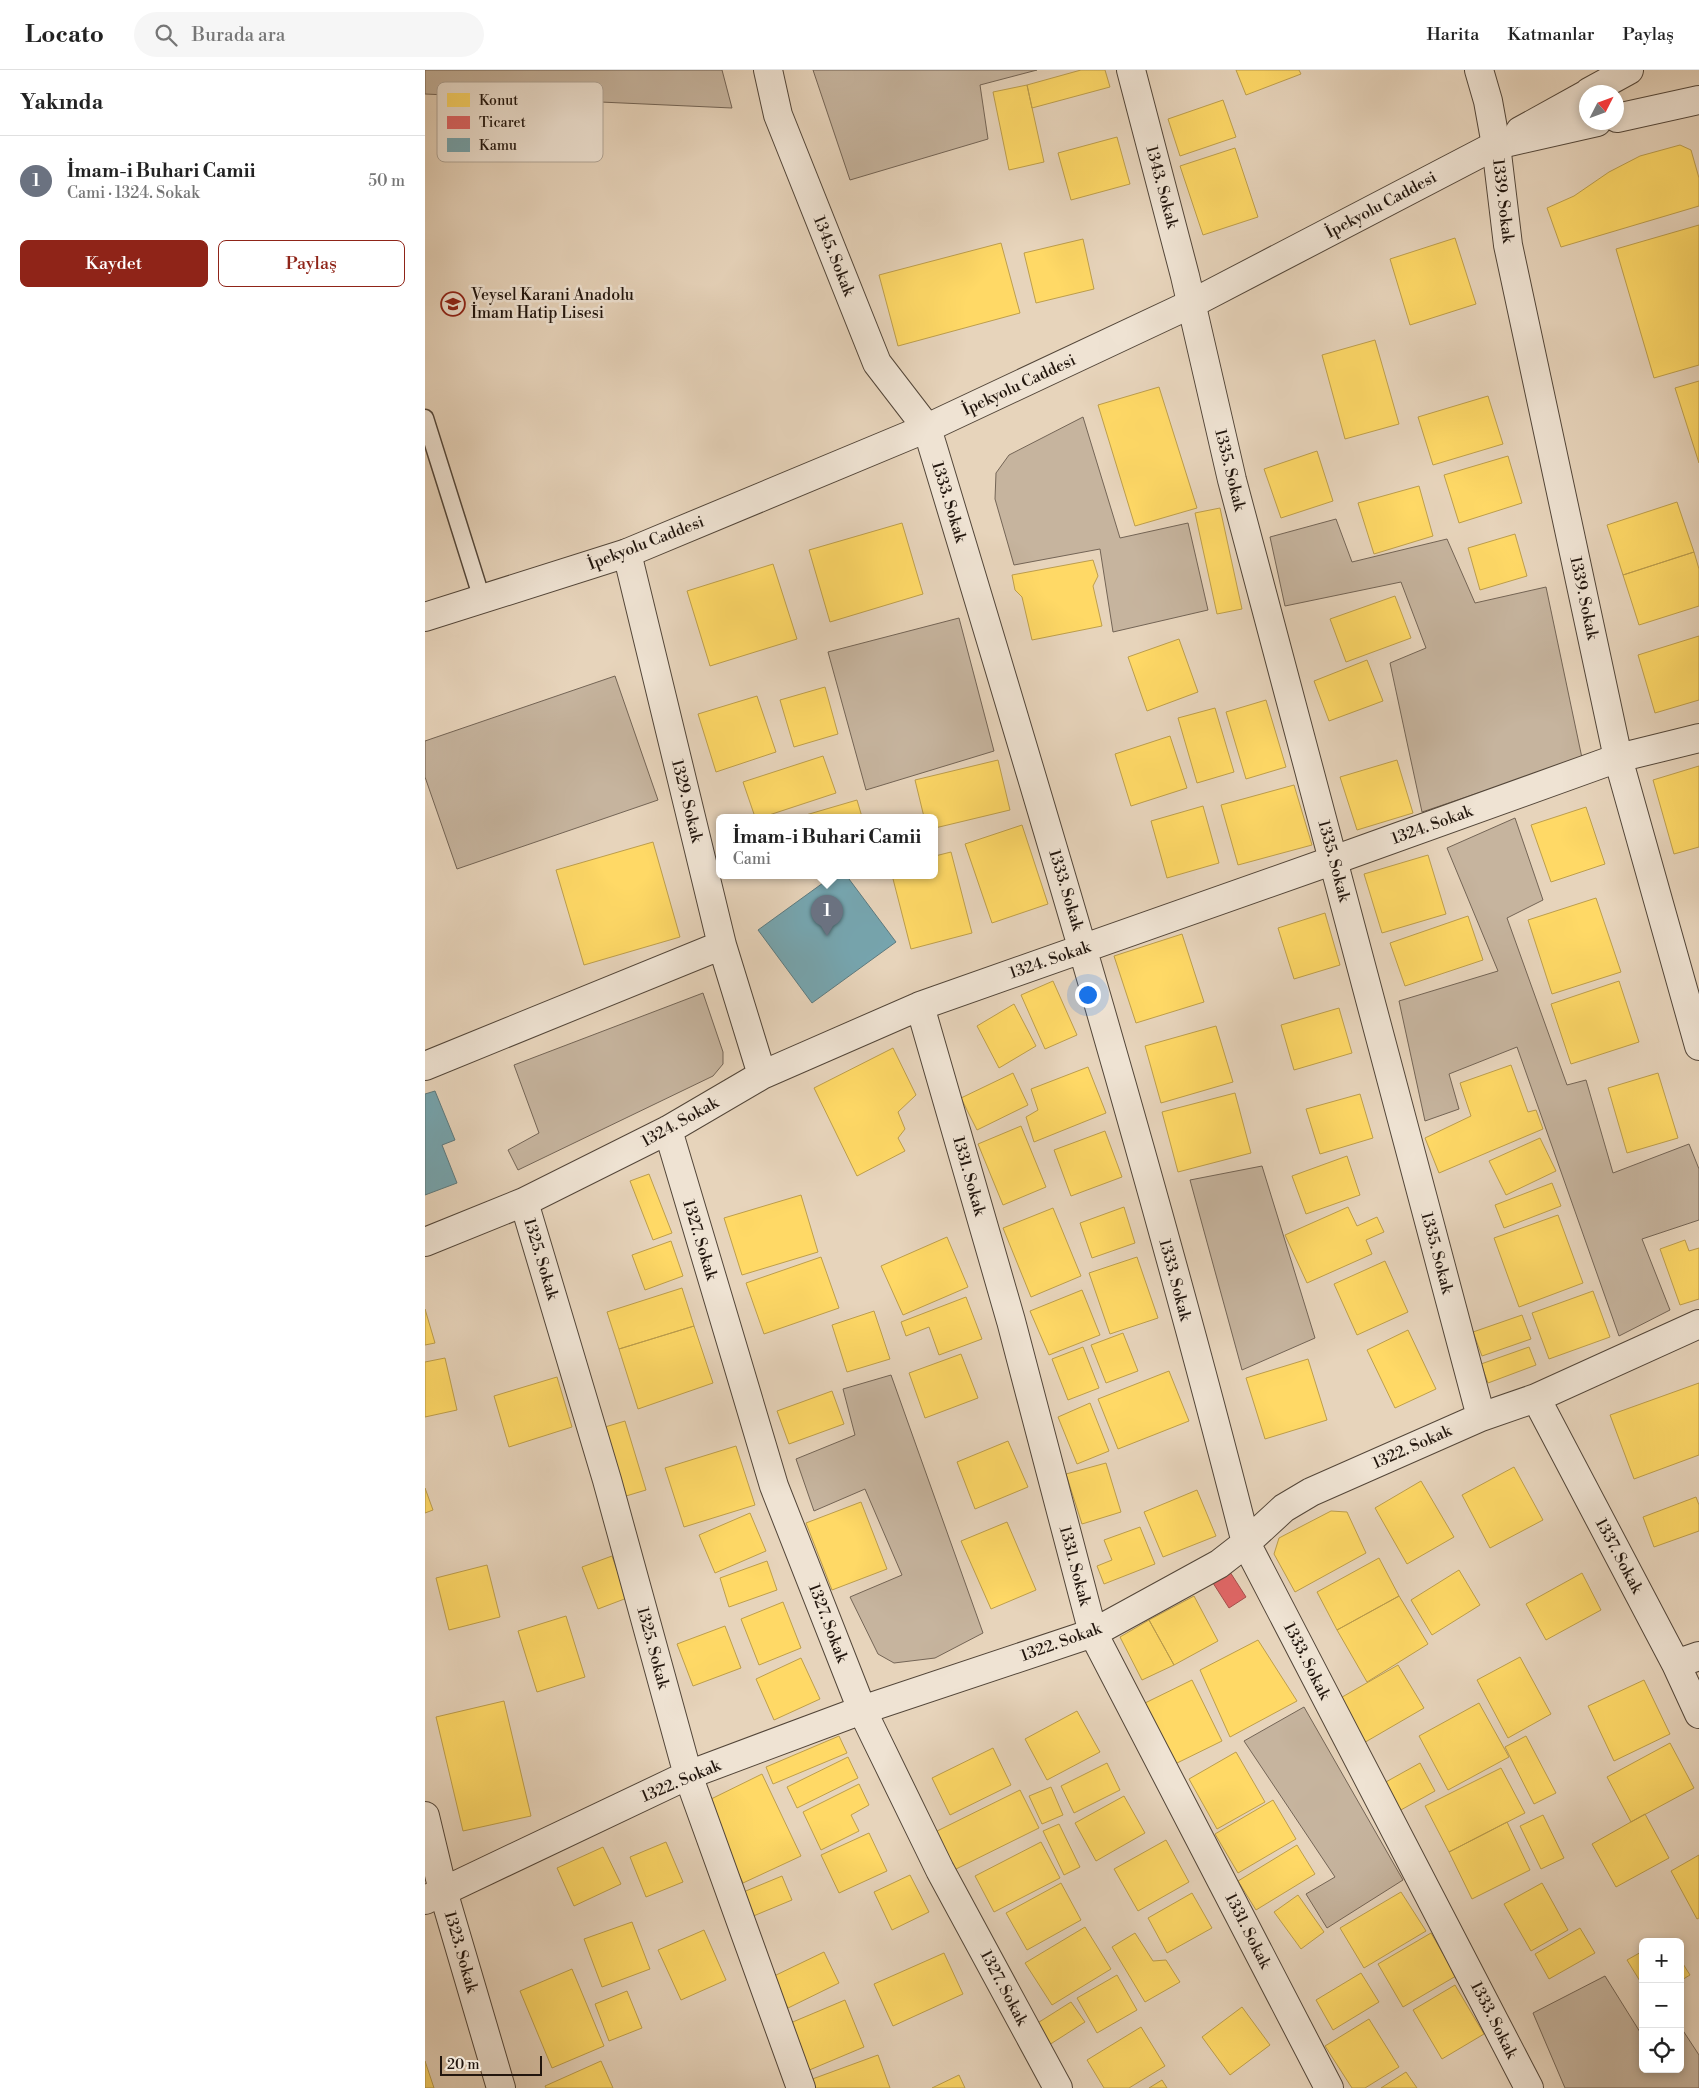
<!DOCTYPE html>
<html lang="tr">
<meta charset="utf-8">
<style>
body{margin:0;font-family:"Libre Bodoni",serif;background:#f6f6f6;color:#222}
.controls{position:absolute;right:15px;bottom:15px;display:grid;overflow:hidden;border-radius:8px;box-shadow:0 2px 8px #0003}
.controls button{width:45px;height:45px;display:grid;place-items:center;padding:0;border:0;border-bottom:1px solid #e0e0e0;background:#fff;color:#222;font:25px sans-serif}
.compass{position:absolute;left:1154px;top:15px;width:45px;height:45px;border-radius:50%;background:#fff;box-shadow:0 2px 8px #0003;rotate:48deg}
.scale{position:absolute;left:15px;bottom:12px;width:102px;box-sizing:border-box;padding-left:5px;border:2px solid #22160e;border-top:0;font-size:14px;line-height:18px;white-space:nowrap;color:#22160e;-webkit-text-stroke:4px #efe3d3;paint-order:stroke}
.you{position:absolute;left:662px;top:924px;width:18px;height:18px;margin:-12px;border:4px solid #fff;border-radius:50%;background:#1a73e8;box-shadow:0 0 0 8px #1a73e833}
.badge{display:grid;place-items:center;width:32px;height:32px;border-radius:50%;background:#8f2418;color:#fff;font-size:16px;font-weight:700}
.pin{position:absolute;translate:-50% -41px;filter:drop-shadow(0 1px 2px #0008)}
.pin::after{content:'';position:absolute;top:26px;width:18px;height:15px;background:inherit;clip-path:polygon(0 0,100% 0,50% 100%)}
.popup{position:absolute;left:291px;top:744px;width:222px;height:65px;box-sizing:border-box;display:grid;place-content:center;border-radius:8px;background:#fff;filter:drop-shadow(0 1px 4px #0005);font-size:16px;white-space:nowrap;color:#767676}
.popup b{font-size:19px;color:#222}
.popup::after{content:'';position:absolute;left:50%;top:100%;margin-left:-10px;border:10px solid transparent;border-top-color:#fff}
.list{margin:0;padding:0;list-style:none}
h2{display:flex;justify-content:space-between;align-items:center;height:65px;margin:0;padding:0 20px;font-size:21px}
h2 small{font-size:16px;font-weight:400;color:#767676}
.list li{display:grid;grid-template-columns:32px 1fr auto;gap:15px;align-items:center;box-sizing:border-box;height:90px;padding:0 20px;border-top:1px solid #e0e0e0}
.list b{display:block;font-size:19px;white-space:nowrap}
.list p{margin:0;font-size:16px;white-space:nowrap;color:#767676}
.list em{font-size:16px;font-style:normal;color:#767676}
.actions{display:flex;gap:10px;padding:15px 20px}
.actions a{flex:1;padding:11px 0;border:1px solid #8f2418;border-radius:8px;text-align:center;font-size:18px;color:#8f2418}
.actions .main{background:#8f2418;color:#fff}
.icon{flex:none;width:28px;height:28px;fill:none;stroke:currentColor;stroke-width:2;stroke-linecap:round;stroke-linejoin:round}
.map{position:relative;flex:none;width:1274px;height:2018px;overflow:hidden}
header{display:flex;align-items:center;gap:30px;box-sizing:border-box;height:70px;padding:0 25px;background:#fff;border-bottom:1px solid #e0e0e0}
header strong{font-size:24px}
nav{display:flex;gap:28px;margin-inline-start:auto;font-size:18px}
.search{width:350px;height:45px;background:#f6f6f6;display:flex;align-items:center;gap:12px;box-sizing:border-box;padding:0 18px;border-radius:28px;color:#767676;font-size:19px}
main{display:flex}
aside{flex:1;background:#fff}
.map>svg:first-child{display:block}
</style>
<header>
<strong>Locato</strong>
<div class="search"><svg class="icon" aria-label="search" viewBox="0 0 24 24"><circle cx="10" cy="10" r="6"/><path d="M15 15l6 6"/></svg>Burada ara</div>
<nav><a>Harita</a><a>Katmanlar</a><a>Paylaş</a></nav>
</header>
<main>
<aside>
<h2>Yakında<small></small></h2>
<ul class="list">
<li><span class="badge" style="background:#6b7280">1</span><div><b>İmam-i Buhari Camii</b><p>Cami · 1324. Sokak</p></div><em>50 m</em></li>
</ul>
<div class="actions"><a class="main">Kaydet</a><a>Paylaş</a></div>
</aside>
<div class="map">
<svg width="1274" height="2018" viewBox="0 0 1274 2018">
<rect width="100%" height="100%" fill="#e7d4bb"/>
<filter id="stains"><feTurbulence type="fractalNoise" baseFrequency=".004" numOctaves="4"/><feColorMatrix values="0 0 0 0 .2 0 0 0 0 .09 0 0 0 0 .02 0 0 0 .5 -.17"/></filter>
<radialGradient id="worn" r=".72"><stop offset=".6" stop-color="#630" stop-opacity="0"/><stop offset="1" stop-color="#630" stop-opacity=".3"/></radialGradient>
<!-- green -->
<path fill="#c6b49e" stroke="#746556" d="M0,0H297L307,38L0,24Z
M388,0H612L555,15L563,69L425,110Z
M658,347L695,468L763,453L783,540L688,562L675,479L589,495L570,429L571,403L584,385Z
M911,449L927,492L1022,469L1050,533L1121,517L1157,688L997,742L965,593L1001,578L976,512L860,536L845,467Z
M534,548L569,681L441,720L403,582Z
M190,606L233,730L32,799L0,707V671Z
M1090,748L1118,830L1082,848L1142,1015L1161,1010L1188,1103L1264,1074L1274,1099V1150L1217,1169L1245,1240L1194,1266L1092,977L1024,1004L1034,1039L1000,1051L974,931L1073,901L1022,778Z
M278,923L298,982V994L288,1006L93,1100L83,1080L114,1063L89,995Z
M837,1096L890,1268L817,1300L765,1110Z
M466,1305L558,1563L510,1588L469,1593L453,1584L425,1527L477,1505L440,1419L389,1441L371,1389L430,1365L418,1319Z
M879,1637L978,1810L902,1858L881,1824L910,1807L819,1671Z
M1180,1906L1215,1962L1218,1961V1999H1255V1956L1274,1985V2018H1140L1108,1943Z"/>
<!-- homes -->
<path fill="#ffd966" stroke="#bd9e4c" d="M656,0H680L685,17L607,38L602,15Z
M811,0H874L876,4L821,25Z
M602,15L619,92L584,100L568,22Z
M798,30L811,67L755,86L743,49Z
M692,67L705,114L646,130L633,83Z
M1255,75L1266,80L1274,108V136L1136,177L1122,138L1149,126L1184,102L1215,86Z
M810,78L833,147L778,165L755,96Z
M1274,155V295L1229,308L1191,179Z
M1030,168L1051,234L985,255L965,189Z
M658,169L669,219L611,233L599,183Z
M576,173L595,243L473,276L454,205Z
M950,270L974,354L920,369L897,285Z
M1274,311V393L1250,318Z
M734,317L772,438L710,456L673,335Z
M1063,326L1078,374L1008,395L993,347Z
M892,381L908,431L856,448L839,399Z
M1083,386L1097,433L1034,453L1019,405Z
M994,416L1008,466L949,484L933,433Z
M1252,432L1269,482L1198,505L1182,455Z
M795,438L817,539L792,544L770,443Z
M477,453L498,524L405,552L384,480Z
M1090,464L1102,506L1055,520L1043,478Z
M1269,482L1274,499V536L1214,555L1198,505Z
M668,490L673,506L668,516L677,556L607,570L597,527L590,520L587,505Z
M348,494L372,569L285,596L262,521Z
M970,526L986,568L921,592L905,549Z
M1274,566V630L1230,643L1213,585Z
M754,569L773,622L722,641L703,587Z
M942,590L958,631L904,651L889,611Z
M400,617L413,664L369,677L355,630Z
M332,626L351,682L291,702L273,644Z
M841,630L861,697L821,709L801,642Z
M790,638L809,702L772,713L753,648Z
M745,666L762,718L706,736L690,684Z
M398,686L411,723L338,747H330L318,712Z
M573,690L585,740L510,758V747H499L490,710Z
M972,690L988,743L932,760L915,707Z
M1274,696V777L1249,784L1228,710Z
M869,715L887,775L813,795L796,735Z
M432,730L437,747H374Z
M778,736L794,793L742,808L726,751Z
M1161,737L1180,794L1126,812L1106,755Z
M597,755L623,834L567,853L540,774Z
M228,772L255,867L159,895L131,800Z
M526,782L547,863L486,879L467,805H510V786Z
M1003,785L1021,844L957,863L939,804Z
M1171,828L1196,902L1127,924L1103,850Z
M900,843L915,895L869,909L853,858Z
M1043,846L1058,890L980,916L965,873Z
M757,864L779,932L711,953L689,886Z
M628,911L652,965L620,979L596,925Z
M1194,911L1214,972L1146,994L1126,934Z
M589,934L611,976L574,998L552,956Z
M914,938L927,983L869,1000L856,955Z
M791,956L808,1012L736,1033L720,976Z
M468,978L491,1025L473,1042L480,1059L473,1068L480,1081L432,1106L389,1018Z
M1086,995L1103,1042L1111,1040L1118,1059L1014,1103L1000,1068L1046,1046L1035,1013Z
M663,997L681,1043L609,1072L601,1047L613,1040L606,1019Z
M588,1003L603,1035L552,1060L536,1028Z
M1233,1003L1253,1068L1202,1083L1183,1018Z
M810,1023L826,1083L753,1102L737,1042Z
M935,1024L948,1068L895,1084L881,1039Z
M596,1056L621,1117L578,1135L553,1074Z
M680,1061L697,1107L646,1126L629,1080Z
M1115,1068L1131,1101L1081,1125L1064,1091Z
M922,1086L935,1125L881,1144L867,1106Z
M224,1104L247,1163L228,1170L205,1111Z
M1127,1113L1136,1136L1079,1158L1070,1135Z
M376,1125L393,1182L317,1205L299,1148Z
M699,1137L710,1173L667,1188L655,1153Z
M923,1137L932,1156L952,1147L959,1162L941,1170L947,1184L882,1213L860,1165Z
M628,1138L656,1206L606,1227L578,1158Z
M1133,1145L1158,1213L1094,1237L1069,1168Z
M522,1167L543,1217L478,1245L456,1196Z
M1260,1170L1264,1181L1274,1178V1229L1255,1235L1235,1179Z
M246,1171L258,1206L220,1220L207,1185Z
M396,1187L414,1238L339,1264L321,1213Z
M712,1187L733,1248L685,1264L664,1203Z
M960,1191L983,1242L932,1265L909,1214Z
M257,1218L269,1256L194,1279L182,1242Z
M657,1220L675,1265L624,1285L605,1241Z
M1168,1221L1185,1267L1124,1289L1107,1243Z
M541,1227L557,1269L514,1285L504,1257L481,1266L476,1252Z
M0,1239L10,1273L0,1275Z
M449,1241L465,1289L422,1302L407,1255Z
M1097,1245L1106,1269L1057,1286L1048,1262Z
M269,1256L288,1313L213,1339L194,1279Z
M983,1260L1011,1319L970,1338L942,1280Z
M698,1263L713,1301L681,1313L666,1275Z
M658,1277L674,1318L643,1330L627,1289Z
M1104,1277L1111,1295L1063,1313L1056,1294Z
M536,1284L553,1328L500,1348L484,1303Z
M20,1288L32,1340L0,1347V1292Z
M883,1289L902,1350L840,1369L821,1308Z
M744,1301L764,1351L693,1379L673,1329Z
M132,1307L147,1357L84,1377L69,1326Z
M1274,1313V1385L1209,1409L1185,1345Z
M407,1321L419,1354L364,1374L352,1341Z
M665,1333L684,1381L652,1394L633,1347Z
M200,1351L221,1420L201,1426L180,1357Z
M583,1371L603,1417L550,1439L532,1392Z
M311,1376L330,1435L259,1457L240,1398Z
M681,1393L696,1442L657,1454L641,1404Z
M1089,1397L1118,1450L1065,1478L1037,1425Z
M996,1411L1029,1467L982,1494L950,1438Z
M0,1418L8,1440L0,1443Z
M772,1420L791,1466L738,1487L719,1442Z
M1271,1427L1274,1435V1461L1229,1477L1218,1447Z
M436,1432L462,1499L407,1520L381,1453Z
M906,1441L922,1442L941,1483L870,1522L849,1484L854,1468Z
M325,1443L341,1481L290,1503L274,1465Z
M582,1452L611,1520L566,1539L536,1471Z
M715,1457L730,1494L679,1514L672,1496L687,1490L679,1470Z
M187,1486L202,1528L173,1539L157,1497Z
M954,1488L974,1526L912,1560L892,1522Z
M342,1491L352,1520L304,1537L295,1508Z
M62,1495L75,1547L24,1560L11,1508Z
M1034,1500L1055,1535L1007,1565L986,1530Z
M1157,1503L1176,1540L1121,1570L1101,1534Z
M769,1526L793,1571L749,1595L724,1550Z
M974,1526L1003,1574L942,1612L912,1560Z
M358,1532L376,1578L334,1595L316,1549Z
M141,1546L160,1607L112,1622L93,1561Z
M724,1550L749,1595L717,1610L695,1567Z
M300,1556L316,1598L268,1616L252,1574Z
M833,1570L872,1631L805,1667L775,1600Z
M1095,1587L1126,1644L1083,1668L1052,1610Z
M376,1588L395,1629L349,1650L331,1609Z
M973,1595L999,1638L937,1674L912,1630Z
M767,1610L797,1671L750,1694L720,1633Z
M1219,1610L1245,1664L1189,1691L1163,1636Z
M79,1631L106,1746L38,1761L11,1647Z
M1054,1633L1084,1687L1023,1720L994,1666Z
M652,1641L675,1682L622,1710L600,1669Z
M414,1666L422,1683L348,1714L341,1697Z
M1101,1666L1131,1723L1109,1734L1080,1677Z
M1245,1673L1269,1718L1206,1752L1182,1707Z
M568,1678L586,1715L525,1745L507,1708Z
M811,1682L840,1732L792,1759L764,1709Z
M423,1687L433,1708L372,1738L362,1717Z
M682,1693L695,1720L649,1743L636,1716Z
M995,1693L1010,1721L974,1741L959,1713Z
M1076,1698L1100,1743L1024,1782L1000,1736Z
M337,1704L376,1786L318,1813L280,1732Z
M434,1714L444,1735L426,1745L434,1761L396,1780L378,1742Z
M626,1717L638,1745L617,1754L604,1726Z
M595,1720L614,1758L527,1801L508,1763Z
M699,1726L720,1763L671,1791L650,1753Z
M848,1730L871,1769L813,1803L790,1764Z
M1220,1744L1244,1788L1191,1817L1167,1774Z
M1118,1745L1139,1788L1116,1799L1095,1756Z
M1082,1752L1105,1800L1047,1829L1024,1782Z
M634,1754L655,1797L639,1805L618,1761Z
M444,1763L462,1801L414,1823L396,1785Z
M741,1770L764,1812L713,1841L689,1799Z
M241,1772L258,1812L221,1827L205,1787Z
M616,1772L635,1808L569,1842L550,1806Z
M872,1775L890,1804L831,1840L813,1811Z
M178,1777L196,1814L149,1836L132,1798Z
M1274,1785V1848L1272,1849L1246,1801Z
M485,1805L504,1842L467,1860L449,1822Z
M357,1806L367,1830L326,1847L316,1823Z
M636,1813L656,1850L602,1880L581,1843Z
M1117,1813L1143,1860L1106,1881L1079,1834Z
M976,1822L1001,1861L939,1898L915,1858Z
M767,1823L787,1858L742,1883L723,1848Z
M873,1825L899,1862L876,1879L849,1842Z
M207,1852L225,1899L177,1917L159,1869Z
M660,1857L686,1899L627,1935L600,1893Z
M1155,1858L1170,1883L1124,1909L1110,1884Z
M279,1860L301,1910L256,1930L233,1880Z
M710,1863L728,1891L741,1890L755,1912L720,1932L687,1877Z
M1006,1863L1031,1906L978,1937L953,1894Z
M1218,1881V1916L1202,1890Z
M399,1882L414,1913L363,1938L347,1907Z
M519,1883L538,1924L468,1956L449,1914Z
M1255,1889L1265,1905L1255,1911Z
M147,1899L179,1976L127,1998L95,1921Z
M936,1903L954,1932L908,1960L891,1930Z
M692,1905L712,1940L672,1963L652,1928Z
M1030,1915L1059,1964L1017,1989L988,1940Z
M202,1921L217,1958L184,1971L170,1934Z
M420,1930L439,1977L382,2001L363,1954Z
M646,1932L660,1952L624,1975L611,1954Z
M817,1937L845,1975L805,2005L777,1967Z
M944,1949L974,1997L940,2018H927L900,1976Z
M716,1957L740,1996L704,2018H679L662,1990Z
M453,1985L465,2018H385L382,2011Z
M0,1991L9,2018H0Z
M176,1991L188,2018H121L120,2016Z
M981,2002L992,2018H956Z
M534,2005L540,2018H507Z
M737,2010L742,2018H724Z"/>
<!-- shops -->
<path fill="#e06666" stroke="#a74e4c" d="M805,1502L821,1527L804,1538L788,1513Z"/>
<!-- public -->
<path fill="#76a5af" stroke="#5d7a7f" d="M409,805H421L471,872L387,933L333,860Z
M10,1021L30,1070L17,1075L32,1113L0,1125V1024Z"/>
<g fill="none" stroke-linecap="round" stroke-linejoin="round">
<!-- service casing -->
<g stroke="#534639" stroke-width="19">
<path id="service" d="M0,348L57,529"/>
</g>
<!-- minor casing -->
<g stroke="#534639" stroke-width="30">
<path id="minor" d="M343,0L353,45L452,293L502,358C614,729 726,1099 821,1473L1104,2018
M706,0L760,206L807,410L1056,1347
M1054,0L1063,31L1071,75L1083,175L1193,688L1274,976
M202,483L297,875L337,1005
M495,936L586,1251L668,1563L904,2018
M0,996L297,875
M243,1060L349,1416L437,1640L515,1800L633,2018
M99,1132L182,1410L263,1705L376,2018
M0,1172L99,1132L243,1060L337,1005L495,936L909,790L1193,688L1274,668
M1111,1328L1251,1594L1274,1644
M1251,1594L1274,1586
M0,1746L18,1821L76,2018
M0,1830L263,1705L437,1640L668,1563L794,1494L821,1473L859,1438L886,1422L1056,1347L1111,1328L1274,1254"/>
</g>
<!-- tertiary casing -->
<g stroke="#534639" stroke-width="30">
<path id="tertiary" d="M1164,22L1204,0
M1192,48L1274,30
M1095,61L1162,24
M0,547L202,483L502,358L766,234L1071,75L1172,52"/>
</g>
<!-- service -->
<use href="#service" stroke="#efe3d3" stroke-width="16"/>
<!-- minor -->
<use href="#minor" stroke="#efe3d3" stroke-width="28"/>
<!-- tertiary -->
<use href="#tertiary" stroke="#efe3d3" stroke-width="28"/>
</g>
<!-- icons -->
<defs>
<g id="school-ring" transform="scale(1.25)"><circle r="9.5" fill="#efe3d3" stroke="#8f2418" stroke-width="1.5"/><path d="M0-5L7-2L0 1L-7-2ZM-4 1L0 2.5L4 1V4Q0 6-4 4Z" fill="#8f2418"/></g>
</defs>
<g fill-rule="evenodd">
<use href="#school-ring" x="28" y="234"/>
</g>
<g text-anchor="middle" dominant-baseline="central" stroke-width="5" stroke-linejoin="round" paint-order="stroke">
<!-- street labels -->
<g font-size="16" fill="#22160e" stroke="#efe3d3">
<text transform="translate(737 117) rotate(75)">1343. Sokak</text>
<text transform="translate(1078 131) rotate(83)">1339. Sokak</text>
<text transform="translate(956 135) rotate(-28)">İpekyolu Caddesi</text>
<text transform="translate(409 186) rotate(68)">1345. Sokak</text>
<text transform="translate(594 315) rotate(-25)">İpekyolu Caddesi</text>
<text transform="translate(805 400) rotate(76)">1335. Sokak</text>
<text transform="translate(524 432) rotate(73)">1333. Sokak</text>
<text transform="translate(221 473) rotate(-21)">İpekyolu Caddesi</text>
<text transform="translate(1159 528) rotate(78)">1339. Sokak</text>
<text transform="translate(262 731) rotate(76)">1329. Sokak</text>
<text transform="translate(1007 755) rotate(-20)">1324. Sokak</text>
<text transform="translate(909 791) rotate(75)">1335. Sokak</text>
<text transform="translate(641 820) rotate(73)">1333. Sokak</text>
<text transform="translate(625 890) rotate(-19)">1324. Sokak</text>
<text transform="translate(255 1052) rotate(-29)">1324. Sokak</text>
<text transform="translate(544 1106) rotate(74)">1331. Sokak</text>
<text transform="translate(275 1170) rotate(73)">1327. Sokak</text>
<text transform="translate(1012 1183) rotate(75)">1335. Sokak</text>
<text transform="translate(116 1189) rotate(73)">1325. Sokak</text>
<text transform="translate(750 1210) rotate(75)">1333. Sokak</text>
<text transform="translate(987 1377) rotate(-24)">1322. Sokak</text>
<text transform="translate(1194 1486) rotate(62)">1337. Sokak</text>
<text transform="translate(650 1496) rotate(75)">1331. Sokak</text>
<text transform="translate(403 1553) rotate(69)">1327. Sokak</text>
<text transform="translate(636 1572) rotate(-20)">1322. Sokak</text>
<text transform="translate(228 1578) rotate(75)">1325. Sokak</text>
<text transform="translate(882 1591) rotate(63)">1333. Sokak</text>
<text transform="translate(256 1711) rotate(-23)">1322. Sokak</text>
<text transform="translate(823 1861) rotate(63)">1331. Sokak</text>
<text transform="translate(36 1882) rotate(74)">1323. Sokak</text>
<text transform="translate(579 1918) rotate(62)">1327. Sokak</text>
<text transform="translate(1069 1950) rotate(63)">1333. Sokak</text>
</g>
<!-- poi labels -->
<g font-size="16" fill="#22160e" stroke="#efe3d3" text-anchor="start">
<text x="46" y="225">Veysel Karani Anadolu<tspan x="46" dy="18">İmam Hatip Lisesi</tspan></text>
</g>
</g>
<!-- legend -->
<rect x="12" y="12" width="166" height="80" rx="8" fill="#efe3d3" stroke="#b2a698" stroke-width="1"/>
<rect x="22" y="23" width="23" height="14" fill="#ffd966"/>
<rect x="22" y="46" width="23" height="13" fill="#e06666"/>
<rect x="22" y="68" width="23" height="14" fill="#76a5af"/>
<g font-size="14" fill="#22160e">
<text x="54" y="35">Konut</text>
<text x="54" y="57">Ticaret</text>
<text x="54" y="80">Kamu</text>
</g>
<rect width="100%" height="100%" filter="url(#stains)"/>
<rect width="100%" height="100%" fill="url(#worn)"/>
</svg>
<div class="controls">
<button>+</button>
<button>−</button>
<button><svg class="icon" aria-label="locate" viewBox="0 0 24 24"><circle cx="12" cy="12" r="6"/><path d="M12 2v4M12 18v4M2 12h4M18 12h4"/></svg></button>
</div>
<svg class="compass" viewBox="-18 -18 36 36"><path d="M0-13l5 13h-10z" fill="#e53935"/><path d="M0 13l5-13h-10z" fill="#767676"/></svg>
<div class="scale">20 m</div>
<div class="you"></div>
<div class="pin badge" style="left:402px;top:866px;background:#6b7280">1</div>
<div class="popup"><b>İmam-i Buhari Camii</b>Cami</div>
</div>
</main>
